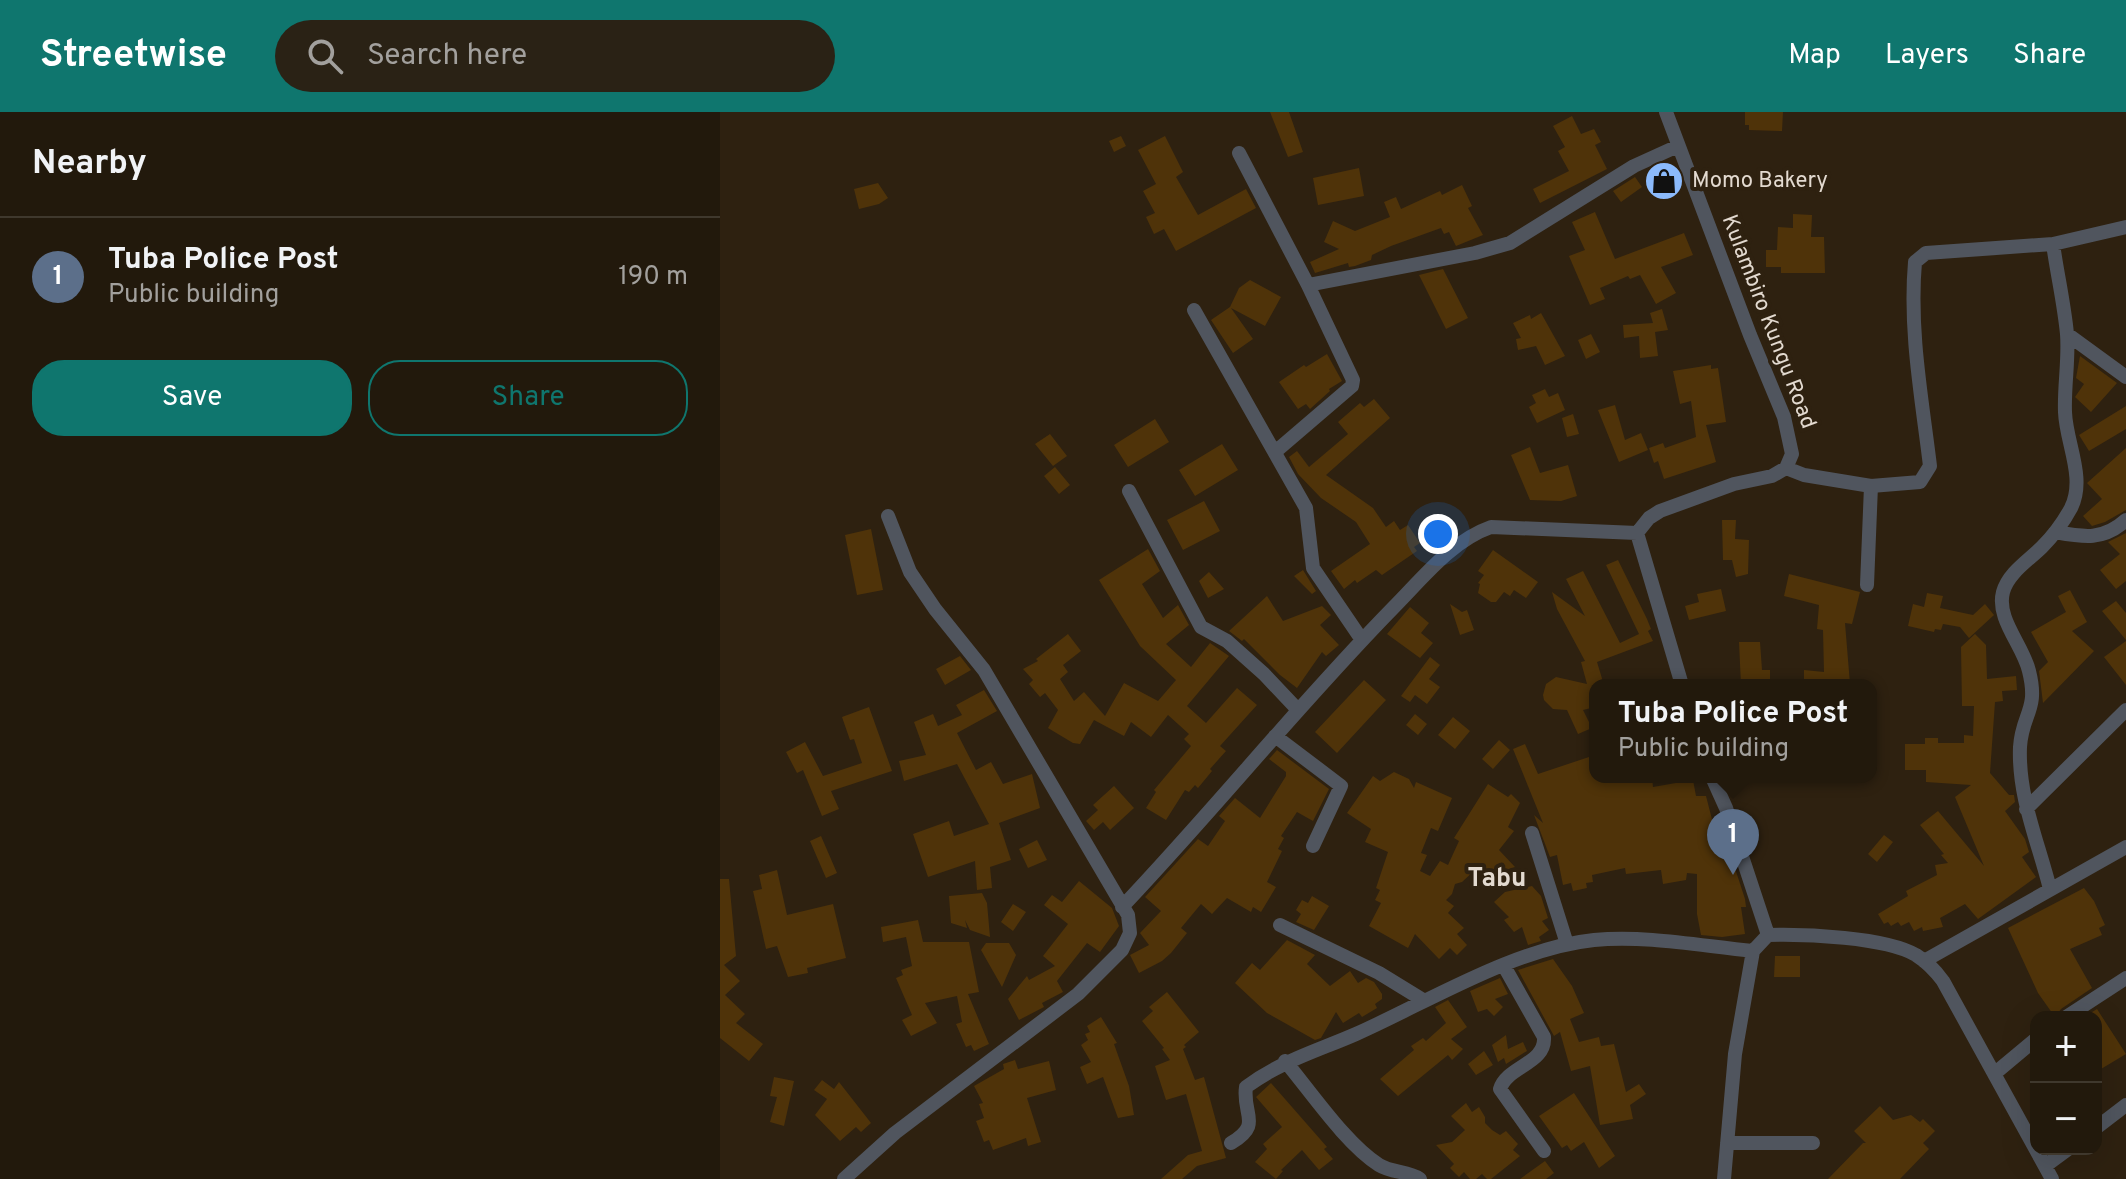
<!DOCTYPE html>
<meta charset="utf-8">
<style>
body{margin:0;font-family:Overpass,sans-serif;background:#2a2215;color:#f1f3f6}
.controls{position:absolute;right:24px;bottom:24px;display:grid;overflow:hidden;border-radius:16px;box-shadow:0 8px 32px #0002}
.controls button{width:72px;height:72px;display:grid;place-items:center;padding:0;border:0;border-bottom:2px solid #3f382d;background:#22190c;color:#f1f3f6;font:40px sans-serif}
.you{position:absolute;left:718px;top:422px;width:28px;height:28px;margin:-20px;border:6px solid #fff;border-radius:50%;background:#1a73e8;box-shadow:0 0 0 12px #1a73e833}
.badge{display:grid;place-items:center;width:52px;height:52px;border-radius:50%;background:#0f766e;color:#fff;font-size:26px;font-weight:700}
.pin{position:absolute;translate:-50% -66px;filter:drop-shadow(0 2px 4px #0008)}
.pin::after{content:'';position:absolute;top:42px;width:28px;height:24px;background:inherit;clip-path:polygon(0 0,100% 0,50% 100%)}
.popup{position:absolute;left:869px;top:567px;width:288px;height:104px;box-sizing:border-box;display:grid;place-content:center;border-radius:16px;background:#22190c;filter:drop-shadow(0 2px 6px #0005);font-size:26px;white-space:nowrap;color:#a2a09d}
.popup b{font-size:30px;color:#f1f3f6}
.popup::after{content:'';position:absolute;left:50%;top:100%;margin-left:-16px;border:16px solid transparent;border-top-color:#22190c}
.list{margin:0;padding:0;list-style:none}
h2{display:flex;justify-content:space-between;align-items:center;height:104px;margin:0;padding:0 32px;font-size:34px}
h2 small{font-size:26px;font-weight:400;color:#a2a09d}
.list li{display:grid;grid-template-columns:52px 1fr auto;gap:24px;align-items:center;box-sizing:border-box;height:120px;padding:0 32px;border-top:2px solid #3f382d}
.list b{display:block;font-size:30px;white-space:nowrap}
.list p{margin:0;font-size:26px;white-space:nowrap;color:#a2a09d}
.list em{font-size:26px;font-style:normal;color:#a2a09d}
.actions{display:flex;gap:16px;padding:24px 32px}
.actions a{flex:1;padding:18px 0;border:2px solid #0f766e;border-radius:32px;text-align:center;font-size:28px;color:#0f766e}
.actions .main{background:#0f766e;color:#fff}
.icon{flex:none;width:44px;height:44px;fill:none;stroke:currentColor;stroke-width:2;stroke-linecap:round;stroke-linejoin:round}
.map{position:relative;flex:none;width:1406px;height:1067px;overflow:hidden}
header{display:flex;align-items:center;gap:48px;box-sizing:border-box;height:112px;padding:0 40px;background:#0f766e;color:#fff}
header strong{font-size:38px}
nav{display:flex;gap:44px;margin-inline-start:auto;font-size:28px}
.search{width:560px;height:72px;background:#2a2215;display:flex;align-items:center;gap:20px;box-sizing:border-box;padding:0 28px;border-radius:44px;color:#a2a09d;font-size:30px}
main{display:flex}
aside{flex:1;background:#22190c}
.map>svg:first-child{display:block}
</style>
<header>
<strong>Streetwise</strong>
<div class="search"><svg class="icon" aria-label="search" viewBox="0 0 24 24"><circle cx="10" cy="10" r="6"/><path d="M15 15l6 6"/></svg>Search here</div>
<nav><a>Map</a><a>Layers</a><a>Share</a></nav>
</header>
<main>
<aside>
<h2>Nearby<small></small></h2>
<ul class="list">
<li><span class="badge" style="background:#5c6f8a">1</span><div><b>Tuba Police Post</b><p>Public building</p></div><em>190 m</em></li>
</ul>
<div class="actions"><a class="main">Save</a><a>Share</a></div>
</aside>
<div class="map">
<svg width="1406" height="1067" viewBox="0 0 1406 1067">
<rect width="100%" height="100%" fill="#2e2110"/>
<!-- building -->
<path fill="#4f3309" d="M550,0H569L583,40L568,45Z
M1025,0H1063L1062,19L1029,18V13H1025Z
M852,4L861,22L874,17L881,30L875,33L887,57L820,91L813,77L849,59L838,39L845,35L833,14Z
M401,24L406,34L394,40L389,29Z
M445,24L463,60L456,65L478,103L526,77L536,96L456,139L444,117L434,122L426,105L435,101L423,79L436,72L418,38Z
M639,56L644,84L598,93L593,66Z
M915,65L922,75L901,90L893,79Z
M158,71L168,86L159,92L139,97L134,77Z
M742,73L752,94L748,96L763,123L736,134L729,120L724,122L721,116L671,134L652,143L651,148L635,154L629,155L628,151L595,161L590,150L619,137L604,130L613,109L635,119L670,105L664,90L676,85L681,97L720,79L722,83Z
M875,100L895,147L964,121L973,143L941,155L956,181L936,192L920,163L910,167L908,164L880,176L885,187L870,193L849,144L865,138L852,110Z
M1073,102L1092,103L1091,125H1104L1105,161H1061V155H1046V138H1057L1058,115L1073,116Z
M723,157L748,206L726,217L699,163Z
M530,168L561,185L545,214L511,196L533,227L513,241L491,208L510,195L519,176Z
M942,197L948,218L935,220L938,244L920,246L919,224L904,226L903,213L933,211L930,201Z
M821,201L845,244L825,253L816,234L798,238L796,227L801,226L793,211L810,203L811,207Z
M871,222L880,240L866,247L858,228Z
M607,242L622,269L609,277L610,279L590,297L586,292L578,297L559,270L584,253L586,255Z
M1360,244L1397,271L1371,300L1355,285L1364,272L1356,266Z
M991,253V257L998,256L1006,310L986,313L996,350L944,367L938,349L934,351L929,336L943,331L945,336L976,325L971,289L960,292L953,259Z
M825,277L829,285L838,281L845,298L817,311L809,295L816,291L812,283Z
M654,287L670,306L606,363L653,396L666,415L674,409L680,418L688,413L700,431L694,435L697,439L662,463L656,458L637,471L635,468L624,477L611,459L650,432L636,410L601,386L578,362L569,345L577,339L589,355L628,322L618,310L640,291L644,295Z
M895,293L905,328L921,321L928,338L899,350L878,298Z
M1406,294V317L1369,339L1359,323Z
M853,302L859,322L847,325L842,306Z
M435,307L449,330L408,355L394,333Z
M330,322L347,344L333,354L315,332Z
M502,332L518,358L475,384L459,358Z
M810,335L820,361L848,353L857,384L841,389L810,388L791,343Z
M1406,336V398L1385,410L1372,414L1363,404L1382,387L1367,371Z
M335,355L350,373L339,382L324,364Z
M484,389L500,419L463,438L447,408Z
M1002,408H1016L1015,427L1029,428L1028,462L1016,465L1012,448H1003Z
M151,417L163,478L137,483L125,423Z
M1406,421V469L1396,477L1380,458L1400,442L1388,430Z
M428,437L440,459L422,472L443,506L458,493L469,513L446,532L471,555L490,531L509,544L467,594L486,611L517,576L537,593L500,634L506,639L490,657L492,659L478,676L475,673L469,680L465,678L446,708L426,696L436,680L434,678L471,634L464,627L469,622L448,603L431,625L411,610L404,624L374,608L360,632L353,631L328,616L338,598L325,581L320,585L309,572L313,568L303,557L318,549L316,547L348,522L361,539L343,553L348,560L340,567L354,589L364,580L385,604L404,571L438,589L456,568L420,534L379,468Z
M773,438L818,470L806,486L794,478L790,484L784,480L776,490H771L758,481L760,472L758,471L764,463L758,459Z
M898,448L927,507L931,517L928,519L933,529L877,550L884,573H871L875,574V595L863,598L872,616L858,622L847,598L833,597L824,588L823,583L826,572L836,565L867,572L861,550L865,549L837,497L832,480L865,504L846,467L863,459L900,531L919,522L886,453Z
M583,458L596,479L592,482L574,464Z
M489,460L504,477L488,486L479,469Z
M1069,462L1140,480L1132,512L1125,511L1130,572L1084,571V558L1104,560L1103,518L1097,517L1099,493L1064,484Z
M1001,477L1006,499L969,508L965,494L979,490L977,482Z
M1350,478L1367,510L1352,519L1374,539L1323,591L1319,559L1328,550L1311,520L1346,500L1338,484Z
M1207,481L1223,484L1220,496L1253,503L1265,492L1274,503L1249,526L1240,515L1223,512L1221,518L1215,517L1214,520L1188,514L1193,492L1204,495Z
M547,484L563,509L602,494L611,503L600,513L619,533L606,544L602,540L577,576L560,563L524,527L522,529L509,519Z
M1396,489L1406,501V528L1382,499Z
M730,492L742,500L747,498L754,518L740,523Z
M690,495L709,511L701,521L713,531L700,546L667,522Z
M1255,522L1266,533L1267,567L1296,564L1297,578L1282,579L1283,589L1275,590L1270,661L1289,683H1294L1295,690L1285,699L1305,727L1309,740L1302,745L1316,765L1258,807L1245,792L1220,806L1223,815L1203,819L1202,815L1194,819L1189,810L1181,814L1178,810L1171,814L1168,810L1164,812L1158,802L1188,784L1186,779L1217,763L1215,753L1228,751L1221,743L1224,742L1200,713L1218,699L1264,754L1235,685L1251,673L1206,670V658H1185V632H1205V626H1218V631H1244V623L1253,624L1254,594H1242L1241,535Z
M1406,529V573L1384,545Z
M1019,530H1040L1042,558H1050V573H1021Z
M240,544L251,558L225,573L216,557Z
M710,545L720,553L709,567L720,575L707,592L695,583L690,590L681,584Z
M644,568L666,588L617,641L595,620Z
M264,578L277,599L237,621L256,658L271,650L283,672L312,662L320,696L279,711L291,748L270,755L272,776L257,778L255,749L208,765L193,722L229,709L234,724L269,712L237,652L184,669L179,649L206,643L194,610L213,602L218,614L242,603L236,593Z
M149,595L172,659L111,679L119,697L102,704L83,658L77,661L66,640L85,630L103,664L142,651L134,627L130,628L122,605Z
M695,602L707,612L698,623L686,613Z
M733,605L750,619L735,637L718,623Z
M779,628L790,638L773,657L762,647Z
M805,632L818,662L875,643V665H932L933,675L973,668L976,684H986L995,719L1001,717L1007,745L1011,744L1025,787L1026,795H1021L1025,822L1002,825L981,823L977,802V762L967,761L966,768L943,772L941,758L906,762L905,756L872,763L873,770L866,771L867,776L853,779L851,771L843,773L837,743L830,745L814,703L823,711L793,637Z
M557,638L609,677L593,709L577,700L561,724L564,726L558,737L562,739L547,770L556,775L541,800L533,795L531,800L507,786L492,802L481,792L461,816L467,821L451,841L442,849L419,861L410,843L429,833L420,821L441,799L425,785L478,727L488,734L505,709L499,704L515,686L540,706L566,664V660L549,647Z
M674,660L689,667L694,676L696,670L732,686L718,719L711,716L701,741L707,743L700,759L710,764L720,749L728,753L739,729L734,726L768,672L788,685L791,682L800,691L788,715L794,719L779,738L795,755L761,765L755,758L742,770L735,772L732,782L726,788L734,794L728,801L744,816L737,822L747,833L737,843L730,836L719,847L695,822L688,836L649,814L661,791L655,788L660,778L656,776L668,740L645,730L651,717L627,701L653,664L660,669Z
M394,674L414,696L390,718L383,710L374,718L366,709L378,698L373,693Z
M1164,723L1173,730L1157,750L1148,742Z
M101,724L117,761L106,766L90,729Z
M317,728L327,748L308,756L299,737Z
M57,758L67,803L113,792L126,846L87,856L88,861L68,865L57,834L46,837L33,779L42,777L39,763Z
M0,767H9L16,844L4,853L20,869L5,883L25,902L16,911L43,932L29,949L0,926Z
M359,769L392,796L399,814L380,840L367,831L337,869L343,880L322,891L324,895L299,908L288,887L307,864L309,868L335,854L323,844L348,812L324,793L332,783L342,790Z
M812,774L821,784L828,806L822,809L829,818L819,825L821,829L808,833L802,815L794,820L784,808L789,805L774,790L785,780Z
M1364,776L1374,789L1385,813L1379,816L1382,823L1350,837L1372,876L1341,897L1335,905L1318,881L1288,816Z
M262,781L267,791L270,825L250,818L245,808L247,816L231,811L229,784Z
M592,784L609,794L594,818L576,810L581,802L576,798L582,788L588,791Z
M293,792L306,800L293,819L281,810Z
M198,808L203,830H249L259,880L248,882L269,932L254,939L251,933L246,935L236,912L242,910L237,884L205,891L217,911L191,924L182,908L192,903L176,866L183,863L181,858L192,854L186,825L163,830L161,815Z
M567,828L595,843L587,852L610,874L630,859L638,871L646,866L654,870L662,882V887L655,892L657,896L642,905L639,901L623,911L616,900L601,926L595,928L547,901L515,871L532,851L540,858Z
M266,831H289L296,843L282,875L261,838Z
M1055,844H1080V865H1054Z
M833,847L852,874L864,901L850,907L859,930L879,925L881,934L894,932L906,980L919,972L926,982L910,993L913,1007L880,1013L870,954L851,959L840,920L834,924L798,858Z
M780,866L788,882L775,887L783,895L774,904L767,897L758,900L750,879Z
M447,880L479,920L464,933L466,935L463,937L475,968L484,965L506,1046L477,1054L462,1067H441L468,1043L482,1039L466,982L446,988L435,954L450,948L442,937L444,936L422,909L433,899L429,895Z
M728,888L747,915L731,927L743,937L732,948L728,943L678,984L660,967L694,938L691,934L703,926L706,929L726,911L715,895Z
M1377,897L1406,942L1376,960V905H1364Z
M381,905L397,931L394,932L409,974L414,1003L398,1006L383,965L367,972L360,955L371,950L361,933L368,928L365,922L370,920L367,914Z
M786,923L788,937L803,930L807,939L786,952L784,946L778,950L772,933Z
M764,939L773,953L756,963L748,952Z
M295,948L298,957L329,949L336,978L307,986L321,1030L308,1034L306,1026L273,1038L269,1028L264,1030L256,1009L264,1006L259,992L263,991L254,974L284,957L283,952Z
M54,965L74,969L64,1014L50,1010L57,985L50,984Z
M102,968L114,977L119,970L151,1011L141,1020L136,1015L120,1029L95,1003L107,987L94,978Z
M551,971L607,1035L604,1037L613,1047L599,1058L582,1038L561,1058L563,1059L556,1067L535,1050L547,1037L543,1032L562,1015L536,985Z
M854,981L895,1044L879,1056L864,1030L851,1039L847,1033L842,1036L819,1004Z
M746,991L752,1000L759,995L765,1005V1011L772,1018L780,1023L786,1019L798,1032L793,1038L800,1044L771,1067H767L762,1062L756,1067H750L744,1060L739,1065L730,1056L734,1052L716,1033L732,1030L745,1018L731,1004Z
M1160,994L1173,1008L1191,1003L1200,1010L1203,1007L1215,1019L1203,1031L1209,1037L1180,1067H1108L1143,1031H1146L1134,1019Z
M825,1049L834,1061L826,1067H800Z"/>
<g fill="none" stroke-linecap="round" stroke-linejoin="round">
<!-- street -->
<path stroke="#50555e" stroke-width="14" d="M946,0L1030,223L1064,305L1072,342L1066,356L1052,364L1014,372L940,399L929,406L917,421L962,573
M519,41L588,173L633,268L632,274L555,340
M588,173L755,141L790,131L914,54L958,34
M474,198L586,396L593,456L642,528
M1347,222L1406,265
M1066,356L1084,363L1151,374L1147,473
M1151,374L1200,370L1210,354C1202,287 1189,219 1195,150L1206,141L1333,132
M409,379L481,515L507,529L544,562L578,598
M1335,420C1363,425 1383,429 1406,408
M555,624L621,674L593,734
M992,665L1006,696L1048,823
M1306,697L1406,598
M812,721L847,832
M1330,777C1318,729 1298,685 1300,635C1302,601 1319,599 1309,559C1303,533 1276,507 1283,480C1288,461 1309,448 1322,435C1333,424 1344,409 1351,396C1366,366 1346,331 1345,300C1344,274 1349,248 1347,222C1344,191 1337,161 1333,132L1406,115
M402,795C495,697 579,592 673,496C702,467 731,429 771,415L917,421
M560,813L659,861L703,888
M1048,823C1085,822 1165,825 1196,843C1207,850 1215,858 1223,869L1332,1067
M1204,849L1406,735
M784,854L824,925C826,952 787,954 780,977L824,1039
M1346,905L1406,866
M565,949C591,980 626,1032 659,1053C672,1061 688,1059 700,1067
M1274,962L1316,927
M1376,1016L1406,993
M511,1031C543,1012 522,1003 526,975C561,949 597,939 636,922C708,890 795,836 874,828C926,823 981,834 1033,839
M1007,1031H1093
M1325,1054L1348,1037
M124,1067L175,1021L358,882L402,838L410,821L408,803L264,558L215,497L190,460L168,404
M1004,1067L1015,942L1033,839L1048,823"/>
</g>
<!-- icons -->
<defs>
<g id="shop-disc" transform="scale(2)"><circle r="9.5" fill="#8bbafc" stroke="#2e2110"/><path d="M-5-2.5h2.3a2.7 3.5 0 0 1 5.4 0H5L5.5 6h-11ZM-1.5-2.5h3a1.5 2.3 0 0 0-3 0Z" fill="#111"/></g>
</defs>
<g fill-rule="evenodd">
<use href="#shop-disc" x="944" y="69"/>
</g>
<g text-anchor="middle" dominant-baseline="central" stroke-width="8" stroke-linejoin="round" paint-order="stroke">
<!-- poi labels -->
<g font-size="22" fill="#e3dad0" stroke="#2e2110" text-anchor="start">
<text x="972" y="69">Momo Bakery</text>
</g>
<!-- street labels -->
<g font-size="22" fill="#e3dad0" stroke="#2e2110">
<text transform="translate(1048 210) rotate(69)">Kulambiro Kungu Road</text>
</g>
<!-- quarter labels -->
<g font-size="26" font-weight="bold" fill="#e3dad0" stroke="#2e2110">
<text x="777" y="767">Tabu</text>
</g>
</g>
</svg>
<div class="controls">
<button>+</button>
<button>−</button>
</div>
<div class="you"></div>
<div class="pin badge" style="left:1013px;top:763px;background:#5c6f8a">1</div>
<div class="popup"><b>Tuba Police Post</b>Public building</div>
</div>
</main>
